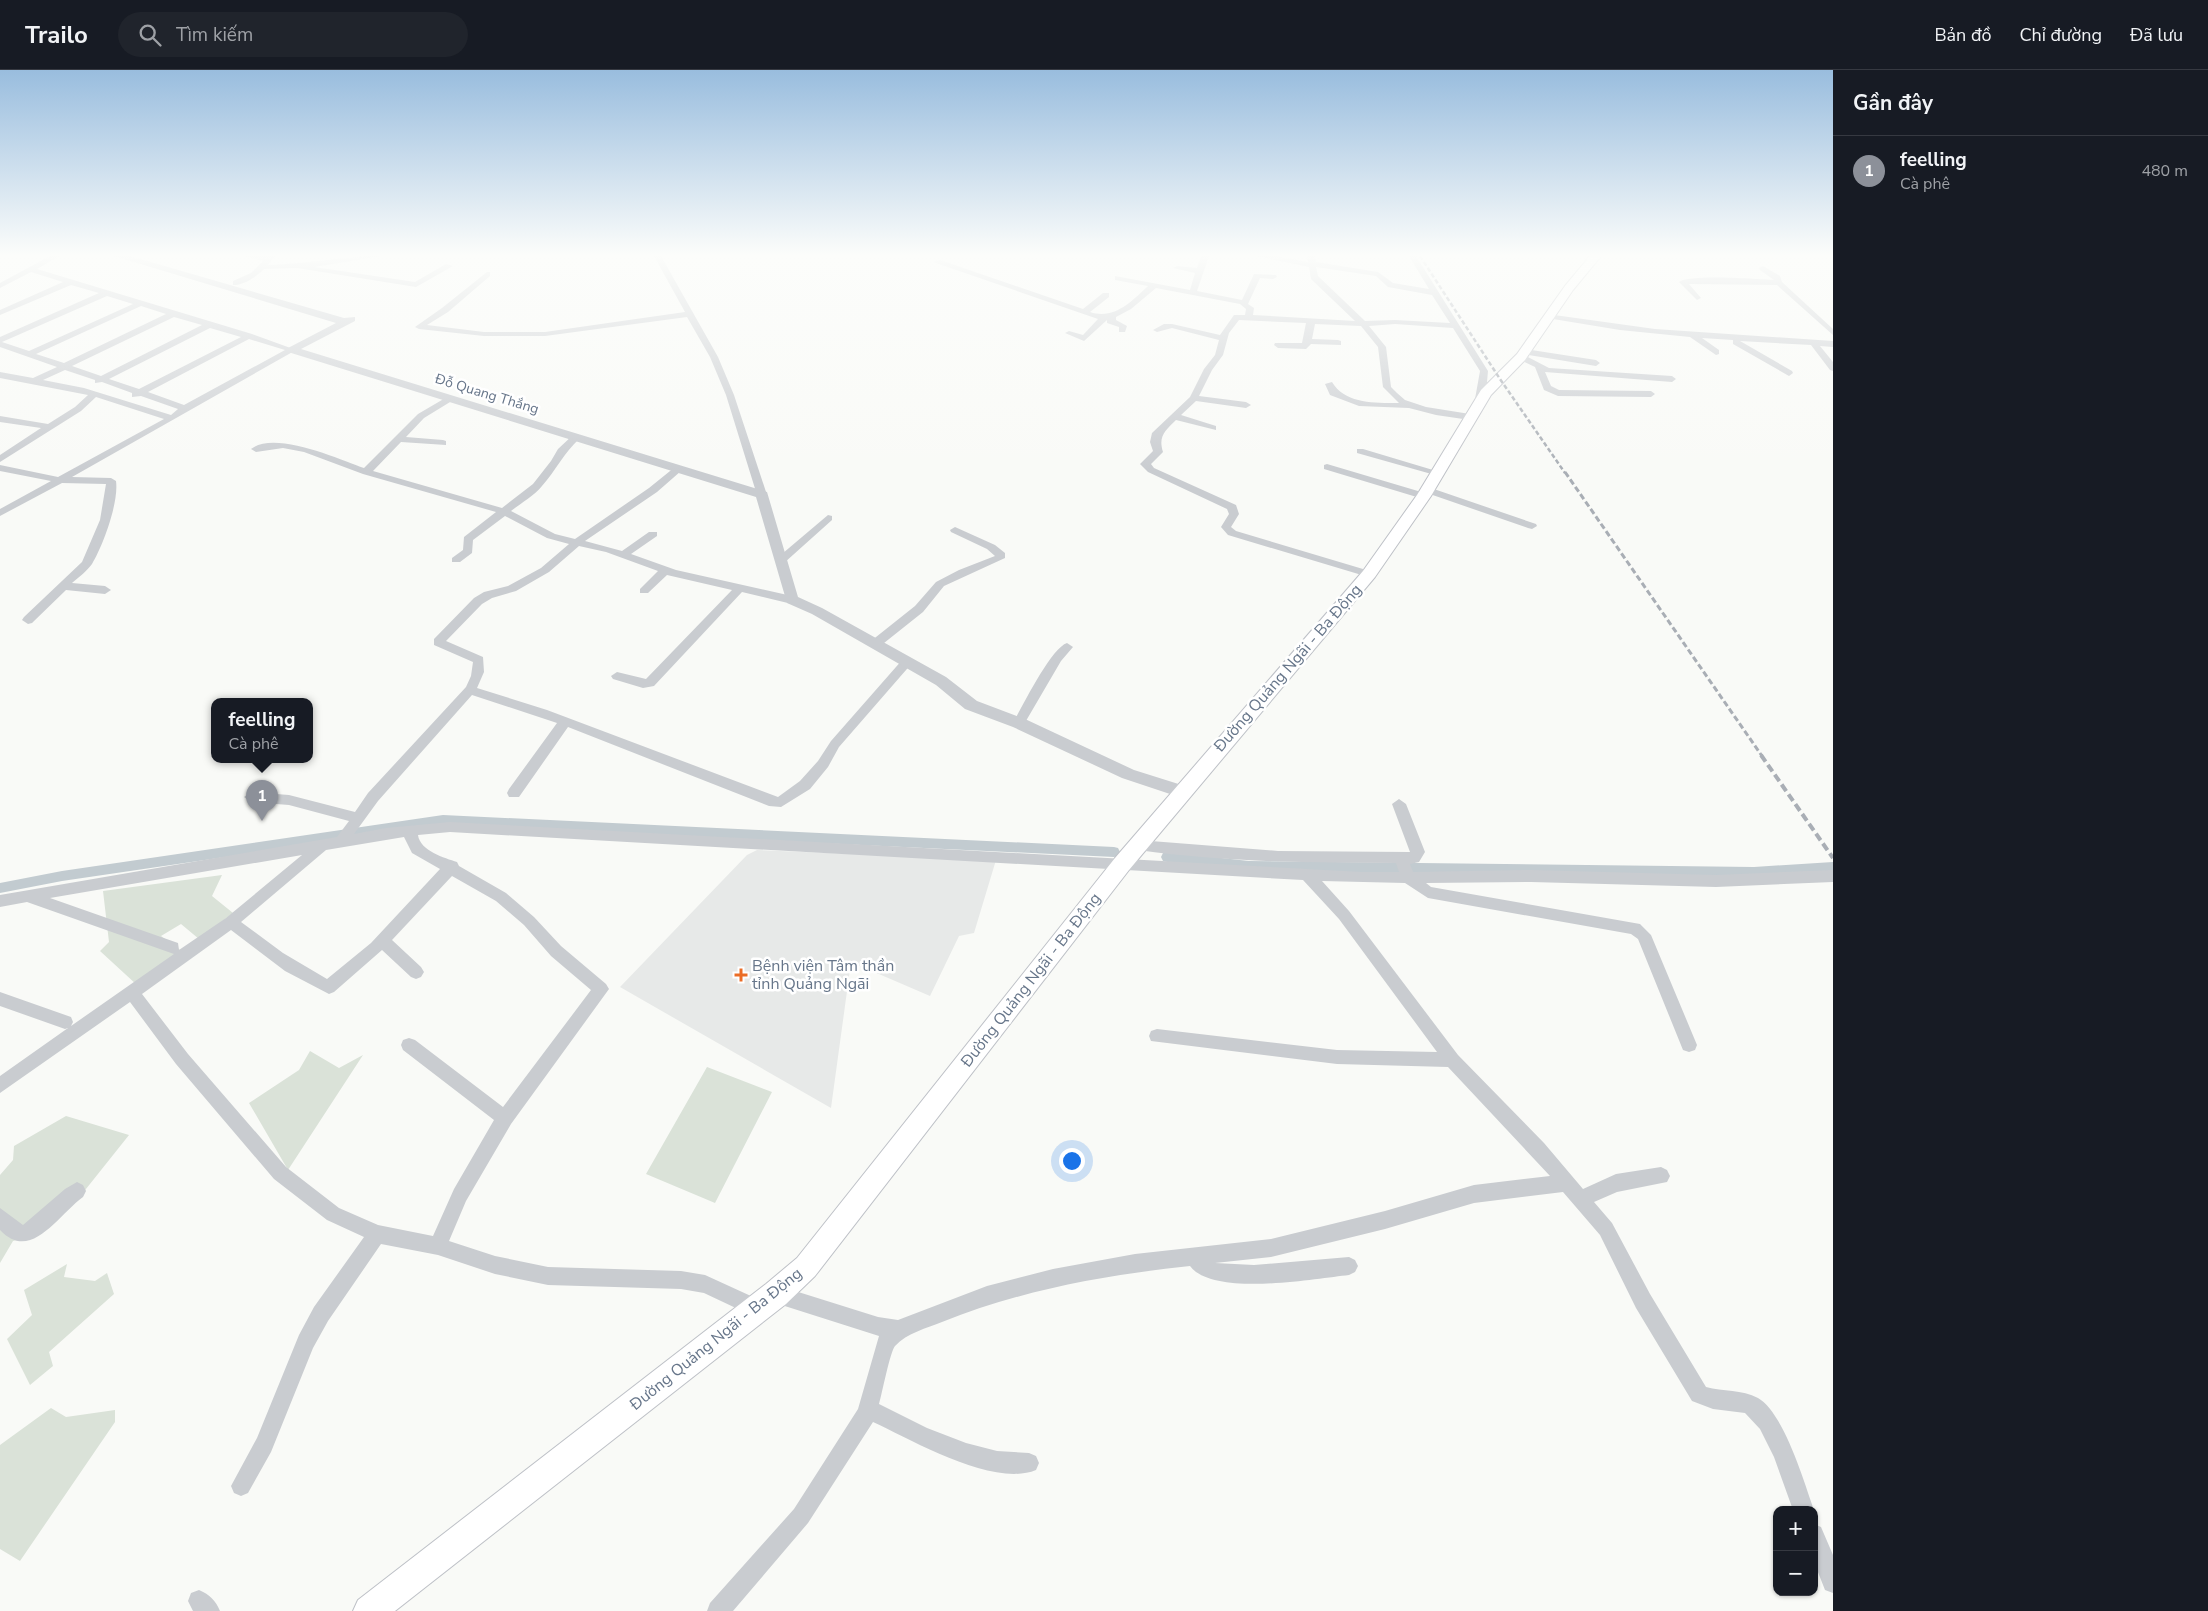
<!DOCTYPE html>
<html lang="vi">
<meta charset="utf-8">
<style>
body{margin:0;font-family:"Nunito Sans",sans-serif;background:#20242c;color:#f1f3f6}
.controls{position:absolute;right:15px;bottom:15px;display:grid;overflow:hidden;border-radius:10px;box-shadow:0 1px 4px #0004}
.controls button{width:45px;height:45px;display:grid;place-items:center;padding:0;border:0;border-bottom:1px solid #363941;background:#171b24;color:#f1f3f6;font:25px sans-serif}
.you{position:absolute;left:1071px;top:1090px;width:18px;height:18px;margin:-12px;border:4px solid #fff;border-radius:50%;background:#1a73e8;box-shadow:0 0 0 8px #1a73e833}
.badge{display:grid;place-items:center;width:32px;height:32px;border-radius:50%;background:#8c9099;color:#fff;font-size:16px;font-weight:700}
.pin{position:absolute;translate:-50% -41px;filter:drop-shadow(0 1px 2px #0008)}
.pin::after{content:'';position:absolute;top:26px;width:18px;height:15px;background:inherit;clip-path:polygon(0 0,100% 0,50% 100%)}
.popup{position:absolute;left:211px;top:628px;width:102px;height:65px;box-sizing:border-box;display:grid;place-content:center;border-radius:10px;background:#171b24;filter:drop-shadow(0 1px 4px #0005);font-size:16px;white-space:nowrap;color:#9ea1a6}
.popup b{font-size:19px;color:#f1f3f6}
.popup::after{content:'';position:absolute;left:50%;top:100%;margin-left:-10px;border:10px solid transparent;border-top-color:#171b24}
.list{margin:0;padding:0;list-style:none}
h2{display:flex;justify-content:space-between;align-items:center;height:65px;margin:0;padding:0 20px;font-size:21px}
h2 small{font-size:16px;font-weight:400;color:#9ea1a6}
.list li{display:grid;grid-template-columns:32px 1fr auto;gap:15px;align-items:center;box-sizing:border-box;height:70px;padding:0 20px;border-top:1px solid #363941}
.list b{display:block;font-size:19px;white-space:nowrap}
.list p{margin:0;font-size:16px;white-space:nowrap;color:#9ea1a6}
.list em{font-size:16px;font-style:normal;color:#9ea1a6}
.icon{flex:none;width:28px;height:28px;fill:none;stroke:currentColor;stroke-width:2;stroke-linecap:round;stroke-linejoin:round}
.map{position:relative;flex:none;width:1833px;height:1541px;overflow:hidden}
header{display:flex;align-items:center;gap:30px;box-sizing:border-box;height:70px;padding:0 25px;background:#171b24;border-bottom:1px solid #363941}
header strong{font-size:24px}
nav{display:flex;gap:28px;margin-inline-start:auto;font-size:18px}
.search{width:350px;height:45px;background:#20242c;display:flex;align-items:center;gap:12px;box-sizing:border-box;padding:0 18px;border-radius:28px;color:#9ea1a6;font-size:19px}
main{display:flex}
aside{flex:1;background:#171b24}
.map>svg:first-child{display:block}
</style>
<header>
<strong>Trailo</strong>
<div class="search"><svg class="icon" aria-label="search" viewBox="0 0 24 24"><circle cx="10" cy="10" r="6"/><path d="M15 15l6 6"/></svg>Tìm kiếm</div>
<nav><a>Bản đồ</a><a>Chỉ đường</a><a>Đã lưu</a></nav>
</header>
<main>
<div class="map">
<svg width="1833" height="1541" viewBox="0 0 1833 1541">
<rect width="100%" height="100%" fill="#f9faf7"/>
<!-- built -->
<path fill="#e7e9e8" d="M757,780L996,790L974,863L959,866L930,926L851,892L831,1038L620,917L747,785Z"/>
<!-- green -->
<path fill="#dae2d8" d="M222,805L212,826L233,843L199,869L181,854L161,866L183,882L137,915L100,881L109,872L103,821Z
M310,981L339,998L363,985L288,1100L249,1033L299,1000Z
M707,997L772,1022L715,1133L646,1104Z
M66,1046L129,1065L82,1124L34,1166L13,1171L0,1193V1105L13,1090L14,1076Z
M67,1194L64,1207L95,1211L107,1203L114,1224L49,1282L53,1296L30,1315L7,1269L32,1245L24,1220Z
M51,1338L66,1347L115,1340V1352L20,1491L0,1479V1375Z"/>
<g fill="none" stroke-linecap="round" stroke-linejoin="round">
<!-- canal -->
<path fill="#c2cbd0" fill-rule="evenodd" d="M443,745L1114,777L1118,778L1120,782L1118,786L1114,787L443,755L62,811L0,823V813L62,801Z
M1167,782L1249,791L1754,797L1833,792V802L1754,807L1249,801L1167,792L1163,791L1161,787L1163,783Z"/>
<!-- secondary casing -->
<g stroke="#bec1c7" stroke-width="2">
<path id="secondary" d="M1590,186H1601L1573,220L1525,290L1491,325L1431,426L1375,507L1129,800L815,1206L786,1234L395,1541H353L358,1530L766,1214L797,1188L1115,788L1363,501L1417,425L1481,320L1517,284L1565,216Z"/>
</g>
<!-- minor -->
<path fill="#c9ccd0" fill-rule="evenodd" d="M50,186H59L37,199L252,264L296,280L72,407L111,408L116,411C119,432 103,476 92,494C87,501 79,507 72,513L105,516L111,520L105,524L66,520L32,553L28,554L22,550L24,547L82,492L100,450L106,414L62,413L0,446V439L51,411L0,401V395L58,407L164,349L96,327L81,341L0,392V385L41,358L0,352V346L48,354L75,337L88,325L0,308V302L33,308L57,297L0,277V267L99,223L71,215L0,245V240L63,212L31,202L0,218V213ZM107,226L133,234L29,281L2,272ZM141,236L166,244L64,293L36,284ZM174,247L202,255L101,306L72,296ZM210,258L241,267L139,319L109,309ZM249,269L285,280L184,335L148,322ZM65,300L95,310V313L102,312L132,323V327L141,326L178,339L171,345L84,318L43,310Z
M245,186H275L268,195C306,194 344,186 382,186L314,197L415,212L446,194L453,196L416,217L297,198L264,199C256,207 244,215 233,215V211L251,203L263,191Z
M654,186H661L718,287L734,325L767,425L766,427L757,425L726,325L710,287L687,247L545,266H484L419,259L415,257L442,238L487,202H490V206L448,242L427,255L484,262H545L685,242Z
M1201,186H1209L1197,221L1242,230L1254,204L1276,205L1277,207L1273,209L1260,208L1248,234L1254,238L1253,245L1355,251L1311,209L1309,197L1256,186H1275L1308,192L1307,186H1315L1316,192L1378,202L1393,213L1429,219L1409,186H1416L1488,301L1485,334L1477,336L1475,329L1480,301L1453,258L1395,254L1369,256L1386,277L1391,317L1397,323L1405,330L1426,337L1470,344L1475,347L1470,350L1436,345L1409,338L1359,336L1330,325L1325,314L1332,312C1345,334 1375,333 1399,333L1383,317L1378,277L1361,256L1315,254L1312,269L1338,270L1341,271V275L1311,274L1306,279L1278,278L1274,275L1275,273H1302L1306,253L1239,250L1229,263L1223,285L1212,300L1199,326L1246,332L1251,335L1246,338L1196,331L1181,345L1216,356V360L1176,350C1165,361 1158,366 1163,382L1151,394L1154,398L1236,435L1239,444L1231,457L1236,461L1373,502V506H1365L1228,465L1221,457L1229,444L1227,439L1148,402L1140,394L1153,381L1150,372L1152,363L1190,327L1204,299L1215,285L1219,270L1172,258L1157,262L1153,260L1164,254H1172L1220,265L1234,245H1245L1246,239L1240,234L1156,218L1131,239L1116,247V250L1127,256L1125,262H1119V257L1107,253V250L1084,271L1065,263L1069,261L1083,265L1098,249L933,192L940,190L1083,239L1103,223H1109V227L1090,242C1114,250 1131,232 1148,216L1115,210V206L1190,220L1195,203L1173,198L1177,196L1197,198ZM1316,197L1376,206L1388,217L1432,225L1450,253L1395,250L1365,251L1318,206Z
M1763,196L1780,206L1782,212L1833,259V265L1777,215L1689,214L1701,228L1697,230L1679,212C1690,204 1757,209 1774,210L1760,200L1759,198Z
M1547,244L1655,259L1833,271V277L1820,276L1833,292V301L1830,300L1811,275L1740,271L1792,301L1793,303L1789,306L1733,274V270L1702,268L1719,280V284L1716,285L1690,267L1620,260L1547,248Z
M1525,279L1596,290L1600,293L1596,296L1522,284V280Z
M1518,285H1524L1549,298L1672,306L1676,309L1672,312L1545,302L1551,316L1559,320L1651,321L1655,324L1651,327L1558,326L1544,320L1535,297L1518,289Z
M447,327L455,329L424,348L406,367L443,370L446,371V375L401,372L373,401L502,438L533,414L551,391L558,379L573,365H579V369C564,383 556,400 542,416C534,426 521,433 511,441L555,464L575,469L649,418L675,397H681V401L657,422L585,471L622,481L649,462H657V466L631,484L676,500L792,526L798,530L792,534L742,522L654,616L643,618L613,609L611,606L617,602L646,609L732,520L667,505L648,523H640V519L658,501L606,482L579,476L549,502L516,521L492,528L482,534L446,571L483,587L484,602L477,618L547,640L778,727L800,711L818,691L831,671L903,589H911L913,592L839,677L828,697L810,719L781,737L769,736L568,657L519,727H509L507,723L509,719L557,653L472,625L378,731L354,764L386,758L450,752L1362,802H1399L1396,793C1310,793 1224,792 1138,780L1133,779L1131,775L1133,771L1138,770L1278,781L1410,782L1392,734L1399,729L1406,734L1425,782L1419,792L1410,794L1413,802L1531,800L1716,805L1833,800V812L1716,817L1531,812L1426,813L1431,817L1640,854L1651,865L1697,975L1695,980L1689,982L1683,980L1638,869L1631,864L1428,828L1405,813L1322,811L1349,841L1458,985L1544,1073L1583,1119L1616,1104L1661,1097L1667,1100L1670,1106L1667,1112L1617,1122L1594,1132L1612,1153L1650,1224L1706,1317C1723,1322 1742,1319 1758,1328C1784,1343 1804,1412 1814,1440V1441L1793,1440L1774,1387L1760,1359L1745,1343L1713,1339L1692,1331L1636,1238L1600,1165L1563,1122L1474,1133L1385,1159L1271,1187L1215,1193L1254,1195L1349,1187L1355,1190L1358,1196L1355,1202L1349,1205C1313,1209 1213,1227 1190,1196C1105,1205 1022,1220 942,1252C927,1258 907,1263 895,1276C890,1282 882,1324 879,1334L927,1358L966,1373L997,1381L1029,1383L1036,1386L1039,1393L1036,1400C994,1418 912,1370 873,1352L808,1453L733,1541H707L710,1533L794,1439L858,1339L879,1266L769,1231L767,1224L769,1217L776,1215L878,1247L898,1250L987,1216L1053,1199L1135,1184L1271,1169L1385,1141L1474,1115L1550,1106L1448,997L1337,994L1151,971L1149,966L1151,961L1157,959L1337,980L1437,982L1339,849L1303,810L450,762L418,765C420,781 445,788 457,792L459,796L506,823L534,847L561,876L606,914L609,919L511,1054L466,1131L449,1171L495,1186L548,1197L681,1201L705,1205L764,1232L766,1239L764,1246L757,1248L704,1223L681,1219L548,1215L495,1204L438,1185L381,1174L328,1251L313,1278L271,1382L248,1423L241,1426L234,1423L231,1416L257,1368L299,1265L314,1237L364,1167L327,1150L274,1109L176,994L130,932L0,1023V1006L68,958L65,959L0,936V922L71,947L73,952L71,956L174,884L27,832L0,837V825L337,767L349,751L289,735L251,732L244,727L251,722L289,725L355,742L368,723L466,617L471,606L473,592L434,575V569L474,528L484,522L508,516L541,498L569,474L547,468L505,446L473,470L472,483L460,492H452V488L463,480L464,467L496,442L363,404L304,382L283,378L256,382L251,379C274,360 339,389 364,398L418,344ZM404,767L412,783L440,799L371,873L327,909L283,883L241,852L326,780ZM302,785L226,848L179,880L178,873L50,828ZM452,806L496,831L524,855L551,886L591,920L503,1037L415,970L409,968L403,970L401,975L403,980L494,1050L454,1119L433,1166L378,1155L339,1138L286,1097L188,984L142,924L231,860L285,901L329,924L334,922L382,880L411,907L416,909L421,907L424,902L421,897L392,870Z
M1357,379H1363L1443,403L1435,405L1357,383Z
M1327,394L1428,424L1429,426L1420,428L1324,399V395Z
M1428,417L1536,454L1537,456L1532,459L1528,458L1424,422V418Z
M828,445L832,446V450L784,493H776V489Z
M955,457L995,475L1005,483V488L944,516L923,542L879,577H871V571L915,536L936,512L959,500L995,486L987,479L951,462L950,460Z
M1067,573L1073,577L1061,591L1023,656H1015L1013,653C1022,637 1051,578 1067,573Z
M77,1112L83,1115L86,1121L83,1127C58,1145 31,1193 0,1160V1138L23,1155L65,1119Z
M1814,1454L1821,1457L1833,1485V1523L1825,1520L1814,1492Z
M199,1520C209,1524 216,1531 220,1541H193L188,1531L191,1523Z"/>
<!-- tertiary -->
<path fill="#c9ccd0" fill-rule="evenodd" d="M114,186H130L344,248L355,247V251L301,279L767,422L798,527L822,538L946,607L977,631L1025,649L1134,700L1188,717L1190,722L1188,727L1182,728L1122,708L1013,657L965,639L936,615L812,544L787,533L756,427L288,282V278L336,253Z"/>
<!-- secondary -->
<use href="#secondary" fill="#fff" fill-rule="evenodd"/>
<!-- rail-far2 -->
<path stroke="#a9aeb5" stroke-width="2.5" stroke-dasharray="4.5 2.5" stroke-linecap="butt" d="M1420,186L1500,309L1565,403"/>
<!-- rail-far1 -->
<path stroke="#a9aeb5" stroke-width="3" stroke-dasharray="6 3" stroke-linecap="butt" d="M1565,402L1762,686"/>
<!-- rail -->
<path stroke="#a9aeb5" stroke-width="4" stroke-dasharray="8 4" stroke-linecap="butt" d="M1761,685L1833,788"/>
</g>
<!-- sky -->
<linearGradient id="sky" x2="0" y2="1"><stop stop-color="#99bdde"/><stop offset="0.46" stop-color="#fcfdfb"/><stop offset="1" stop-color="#fcfdfb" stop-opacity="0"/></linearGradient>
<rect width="1833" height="402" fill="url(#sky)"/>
<!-- markers -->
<path fill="#eb6d26" stroke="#fff" stroke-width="2" d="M738.5 897.5h5v5h5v5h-5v5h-5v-5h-5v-5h5z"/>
<g text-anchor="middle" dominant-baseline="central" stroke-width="5" stroke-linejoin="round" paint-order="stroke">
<!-- far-street labels -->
<g font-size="14" fill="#67768a" stroke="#fff">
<text transform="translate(487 324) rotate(17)">Đỗ Quang Thắng</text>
</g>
<!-- street labels -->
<g font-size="16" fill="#67768a" stroke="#fff">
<text transform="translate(1288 598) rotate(-49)">Đường Quảng Ngãi - Ba Động</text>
<text transform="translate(1031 910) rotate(-52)">Đường Quảng Ngãi - Ba Động</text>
<text transform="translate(716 1269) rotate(-39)">Đường Quảng Ngãi - Ba Động</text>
</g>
<!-- poi labels -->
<g font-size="16" fill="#67768a" stroke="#fff" text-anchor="start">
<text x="752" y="896">Bệnh viện Tâm thần<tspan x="752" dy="18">tỉnh Quảng Ngãi</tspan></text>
</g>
</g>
</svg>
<div class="controls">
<button>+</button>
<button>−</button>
</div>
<div class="you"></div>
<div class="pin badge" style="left:262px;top:751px">1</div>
<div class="popup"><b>feelling</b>Cà phê</div>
</div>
<aside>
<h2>Gần đây<small></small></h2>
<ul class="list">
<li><span class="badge">1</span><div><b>feelling</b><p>Cà phê</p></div><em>480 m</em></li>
</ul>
</aside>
</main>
